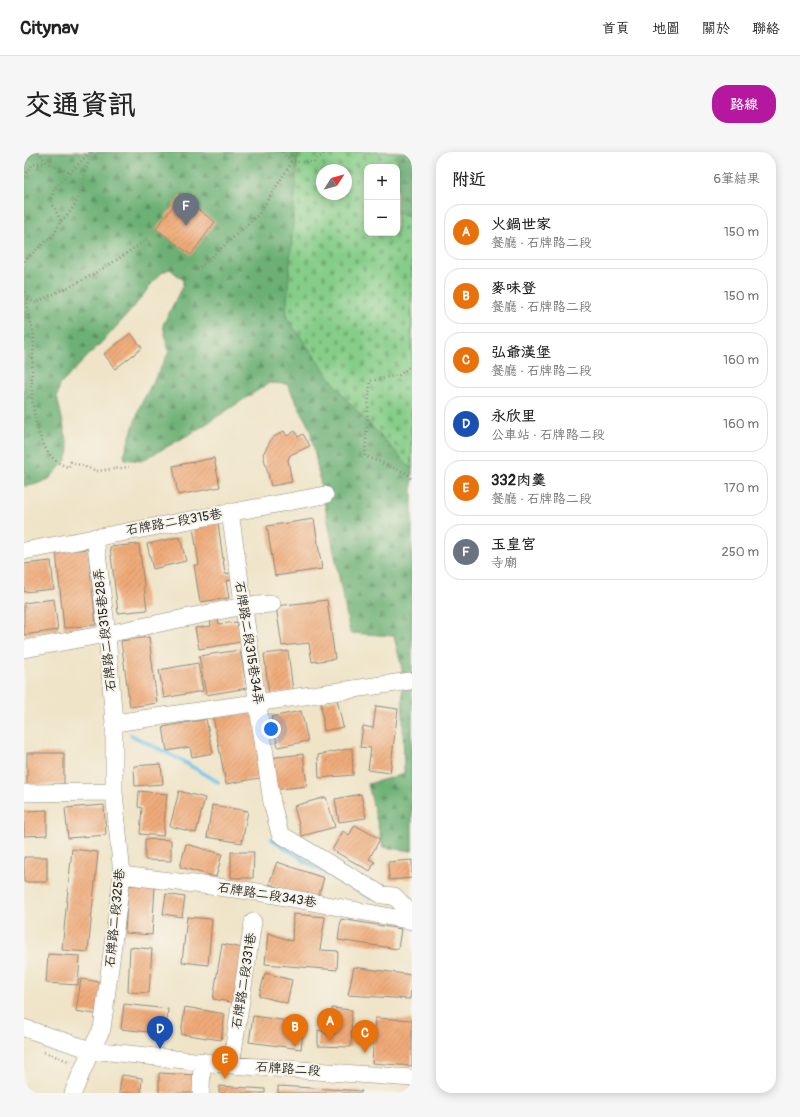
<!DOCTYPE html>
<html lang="zh-TW">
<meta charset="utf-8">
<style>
body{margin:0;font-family:Pangolin,"LXGW WenKai TC",sans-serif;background:#f6f6f6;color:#222}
.controls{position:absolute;right:12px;top:12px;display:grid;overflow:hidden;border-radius:8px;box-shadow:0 2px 10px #0003}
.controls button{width:36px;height:36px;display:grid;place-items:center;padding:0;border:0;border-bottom:1px solid #e0e0e0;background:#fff;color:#222;font:20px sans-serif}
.compass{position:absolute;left:292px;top:12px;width:36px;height:36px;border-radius:50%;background:#fff;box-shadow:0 2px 10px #0003;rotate:54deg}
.you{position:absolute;left:247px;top:577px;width:14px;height:14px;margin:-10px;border:3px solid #fff;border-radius:50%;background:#1a73e8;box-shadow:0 0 0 6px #1a73e833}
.badge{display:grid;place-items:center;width:26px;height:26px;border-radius:50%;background:#b5179e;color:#fff;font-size:13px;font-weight:700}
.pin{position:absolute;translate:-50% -33px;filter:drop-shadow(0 1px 2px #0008)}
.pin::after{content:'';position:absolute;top:21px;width:14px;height:12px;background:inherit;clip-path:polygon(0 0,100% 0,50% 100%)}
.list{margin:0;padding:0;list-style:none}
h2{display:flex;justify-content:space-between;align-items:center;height:52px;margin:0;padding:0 16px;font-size:17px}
h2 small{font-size:13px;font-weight:400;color:#767676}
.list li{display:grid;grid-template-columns:26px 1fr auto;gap:12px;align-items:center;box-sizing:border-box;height:56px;margin:0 8px 8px;padding:0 8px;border:1px solid #e0e0e0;border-radius:16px}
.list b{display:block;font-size:15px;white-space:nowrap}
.list p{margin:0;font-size:13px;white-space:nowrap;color:#767676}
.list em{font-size:13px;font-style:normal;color:#767676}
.map{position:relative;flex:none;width:388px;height:941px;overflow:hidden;border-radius:16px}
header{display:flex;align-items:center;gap:24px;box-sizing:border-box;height:56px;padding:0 20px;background:#fff;border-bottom:1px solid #e0e0e0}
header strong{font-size:19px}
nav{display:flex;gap:22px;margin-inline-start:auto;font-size:14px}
.intro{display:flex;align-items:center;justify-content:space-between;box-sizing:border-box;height:96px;padding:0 24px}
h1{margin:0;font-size:28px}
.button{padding:10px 18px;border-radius:16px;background:#b5179e;color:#fff;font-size:14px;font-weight:700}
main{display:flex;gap:24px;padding:0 24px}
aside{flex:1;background:#fff;border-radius:16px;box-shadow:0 2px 10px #0003}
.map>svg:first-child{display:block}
</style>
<header>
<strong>Citynav</strong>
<nav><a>首頁</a><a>地圖</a><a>關於</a><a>聯絡</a></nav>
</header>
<div class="intro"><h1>交通資訊</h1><a class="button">路線</a></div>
<main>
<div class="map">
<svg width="388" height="941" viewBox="0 0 388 941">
<defs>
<pattern id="forest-firs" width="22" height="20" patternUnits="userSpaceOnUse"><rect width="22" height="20" fill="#6cb075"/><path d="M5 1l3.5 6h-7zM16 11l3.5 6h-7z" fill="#598f60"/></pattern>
<pattern id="cemetery-stones" width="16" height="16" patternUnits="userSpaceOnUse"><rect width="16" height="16" fill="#86cd89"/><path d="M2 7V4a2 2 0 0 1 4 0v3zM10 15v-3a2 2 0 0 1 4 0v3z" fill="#74b076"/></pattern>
<pattern id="building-hatch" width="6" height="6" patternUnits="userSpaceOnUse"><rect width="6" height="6" fill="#efaa78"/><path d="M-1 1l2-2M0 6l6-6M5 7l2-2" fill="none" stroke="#cd9268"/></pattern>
</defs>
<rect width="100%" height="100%" fill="#f7f3e8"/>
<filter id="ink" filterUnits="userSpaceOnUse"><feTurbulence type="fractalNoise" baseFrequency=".025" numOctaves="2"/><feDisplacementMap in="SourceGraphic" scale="8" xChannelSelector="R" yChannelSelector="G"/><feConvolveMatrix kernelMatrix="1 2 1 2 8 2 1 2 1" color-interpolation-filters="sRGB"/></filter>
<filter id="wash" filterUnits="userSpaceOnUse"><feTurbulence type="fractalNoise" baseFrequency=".012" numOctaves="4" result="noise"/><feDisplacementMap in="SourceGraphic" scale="16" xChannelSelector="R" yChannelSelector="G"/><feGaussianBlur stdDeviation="0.9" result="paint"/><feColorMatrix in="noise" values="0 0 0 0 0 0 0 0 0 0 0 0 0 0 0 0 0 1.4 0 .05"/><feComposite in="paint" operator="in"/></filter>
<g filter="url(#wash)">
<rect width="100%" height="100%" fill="#efe4c8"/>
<!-- forest -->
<path fill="url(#forest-firs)" stroke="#4c6e50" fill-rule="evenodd" d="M0,0H388V699L359,695L344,632L380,622L378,517L370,484L326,481L286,277L263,232L245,231L168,281L117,309L101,307L100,303L116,254L145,200L139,173L159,133V128L146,117C134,120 127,133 120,142C95,175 64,203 36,233L33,244L45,299L42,308L25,327L10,333L0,334ZM343,15H373V81H343ZM298,18H322V42H298Z"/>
<!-- cemetery -->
<path fill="url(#cemetery-stones)" stroke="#587c5a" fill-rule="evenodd" d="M274,0H375L373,18V15H343V81H373V61L388,64V317L321,246L262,165ZM298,18H322V42H298Z"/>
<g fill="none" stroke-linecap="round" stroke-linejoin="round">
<!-- stream -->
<path stroke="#6ac3e8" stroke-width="4" d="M107,583L155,607L194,630
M248,687L289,714L346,745"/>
</g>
<g id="blocks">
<!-- building -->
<path fill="url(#building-hatch)" d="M156,44L191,70L167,103L132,77Z
M107,181L118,196L91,217L80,202Z
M260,279L263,284L271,279L274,285L279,282L286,294L266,303L264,308L268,330L247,334L239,302L248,286Z
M190,306L196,335L154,343L149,314Z
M290,367L298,417L251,424L243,374Z
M194,371L201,422L207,421L208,428L202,429L205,446L176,450L170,413H175L169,375Z
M156,385L162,409L129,417L123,392Z
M115,392L123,458L94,461L86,395Z
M64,397L72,473L40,476L32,400Z
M27,409L30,437L0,440V412Z
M30,447L34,478L0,483V451Z
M303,448L311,507L288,510L285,491L258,494L252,454Z
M194,466L195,472L213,470L217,490L175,497L171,476L187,474L186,467Z
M125,485L133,551L106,555L97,489Z
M216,498L223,536L182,543L175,504Z
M264,499L269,539L245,542L240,502Z
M174,511L179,539L140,546L135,518Z
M313,547L319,575L300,579L297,551Z
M352,554L374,557L366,621L344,618L347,596L336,595L339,574L349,576Z
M228,558L241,625L202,632L189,565Z
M277,559L284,589L254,595L247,565Z
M182,567L189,601L168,605L166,595L143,599L139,575Z
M328,596L329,623L295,626L294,603Z
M3,601H40V632L3,633Z
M279,602L283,634L248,638L244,606Z
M137,612L139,632L111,634L110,614Z
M115,639L143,642L139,684L116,682L118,656L114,655Z
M155,639L181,646L172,681L146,674Z
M337,642L342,666L315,670L311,647Z
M302,645L311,675L278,684L270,654Z
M80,653L82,683L44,686L41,656Z
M188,653L224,659L218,691L183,685Z
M23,658V683L0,684V659Z
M331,673L356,687L345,707L351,710L346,719L308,698L319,679L325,683Z
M121,687L147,688V709L121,708Z
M162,692L198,702L192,725L156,715Z
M48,697L74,700L64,800L38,798Z
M207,700H230L229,726H207Z
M0,705H23V730H0Z
M388,708V726L365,728L364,710Z
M253,710L300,726L293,748L245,732Z
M104,733L131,735L128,783L101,781Z
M142,742L161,745L158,765L139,762Z
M269,762L301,765L296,798L314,799L313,818L241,812L244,781L268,789Z
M163,765L188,767L184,813L158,810Z
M317,767L377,777L374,797L314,788Z
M198,792L219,796L211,851L189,847Z
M106,795L128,797L125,841L104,840Z
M24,802L56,804L54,833L22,831Z
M330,815L388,823L386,847L324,843Z
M241,821L268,828L263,851L235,844Z
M57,827L82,831L77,863L52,859Z
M100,852L144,857L142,882L97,877Z
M161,855L201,862L197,888L157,882Z
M308,856L328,858L327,895L294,894V878L310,882Z
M229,864L280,871L277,897L225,890Z
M351,866L388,868V914L348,911Z
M135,921L174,923L173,941H135Z
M98,923L118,926L117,941H95Z
M195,934L241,937V941H195Z
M254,934L338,939L337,941H254Z"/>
</g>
</g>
<g filter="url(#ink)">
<use href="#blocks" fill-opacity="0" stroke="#8d887a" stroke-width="1"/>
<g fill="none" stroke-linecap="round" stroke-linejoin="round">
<!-- minor casing -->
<g stroke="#8d887a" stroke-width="18">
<path id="minor" d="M206,360L248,651L256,682L358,743L370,744L388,762
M0,399L301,343
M0,497L88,481L219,454L248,452
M90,571L386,529
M0,641L90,640
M98,723L234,740L388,769
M0,876L67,898L207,913L388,926
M207,913L229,770
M49,941L67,898L78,877L98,723L90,640V571L83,482L71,385
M177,941L178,909"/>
</g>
<!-- path -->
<path stroke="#8d887a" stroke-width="2.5" stroke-dasharray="1 3" stroke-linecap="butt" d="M14,0L23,11L46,20
M258,0L268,10H290L302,0
M0,24L9,12L22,11
M37,69C62,47 56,28 68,0
M0,109L30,82L37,69L27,49L30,37L66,0
M173,118L234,63L268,10
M0,140L4,147L12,151C25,143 40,138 53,131C78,118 101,103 124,86
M4,147C0,162 9,170 10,185C10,203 7,220 8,237C8,263 16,309 45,315L47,310L73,319L105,315
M388,213L375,223L346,229L341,304L384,322L388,328
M20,900L47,910"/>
<!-- minor -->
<use href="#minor" stroke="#fff" stroke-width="17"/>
</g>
</g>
<g text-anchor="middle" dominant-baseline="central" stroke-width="3.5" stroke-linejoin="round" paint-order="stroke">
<!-- street labels -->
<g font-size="13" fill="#2b2b2b" stroke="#f7f3e8">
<text transform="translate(150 370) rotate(-10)">石牌路二段315巷</text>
<text transform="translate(81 478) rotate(-96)">石牌路二段315巷28弄</text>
<text transform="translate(225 491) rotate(81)">石牌路二段315巷34弄</text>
<text transform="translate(243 743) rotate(9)">石牌路二段343巷</text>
<text transform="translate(91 766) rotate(-84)">石牌路二段325巷</text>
<text transform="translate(220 829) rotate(-81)">石牌路二段331巷</text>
<text transform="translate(264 917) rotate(4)">石牌路二段</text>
</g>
</g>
</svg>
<div class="controls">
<button>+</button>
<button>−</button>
</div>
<svg class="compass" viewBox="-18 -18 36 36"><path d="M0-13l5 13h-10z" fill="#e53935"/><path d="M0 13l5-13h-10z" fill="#767676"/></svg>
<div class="you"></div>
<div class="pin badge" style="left:306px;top:889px;background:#e8710a">A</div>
<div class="pin badge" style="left:271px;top:895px;background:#e8710a">B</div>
<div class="pin badge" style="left:341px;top:901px;background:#e8710a">C</div>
<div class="pin badge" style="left:136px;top:897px;background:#1a4fb4">D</div>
<div class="pin badge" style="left:201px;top:927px;background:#e8710a">E</div>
<div class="pin badge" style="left:162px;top:74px;background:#6b7280">F</div>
</div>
<aside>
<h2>附近<small>6筆結果</small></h2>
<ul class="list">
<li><span class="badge" style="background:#e8710a">A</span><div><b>火鍋世家</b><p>餐廳 · 石牌路二段</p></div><em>150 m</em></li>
<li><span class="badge" style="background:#e8710a">B</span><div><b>麥味登</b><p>餐廳 · 石牌路二段</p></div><em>150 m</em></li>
<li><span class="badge" style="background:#e8710a">C</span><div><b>弘爺漢堡</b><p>餐廳 · 石牌路二段</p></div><em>160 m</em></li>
<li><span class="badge" style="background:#1a4fb4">D</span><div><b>永欣里</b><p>公車站 · 石牌路二段</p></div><em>160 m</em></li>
<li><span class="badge" style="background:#e8710a">E</span><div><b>332肉羹</b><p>餐廳 · 石牌路二段</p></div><em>170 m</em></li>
<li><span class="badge" style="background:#6b7280">F</span><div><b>玉皇宮</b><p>寺廟</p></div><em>250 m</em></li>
</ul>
</aside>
</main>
